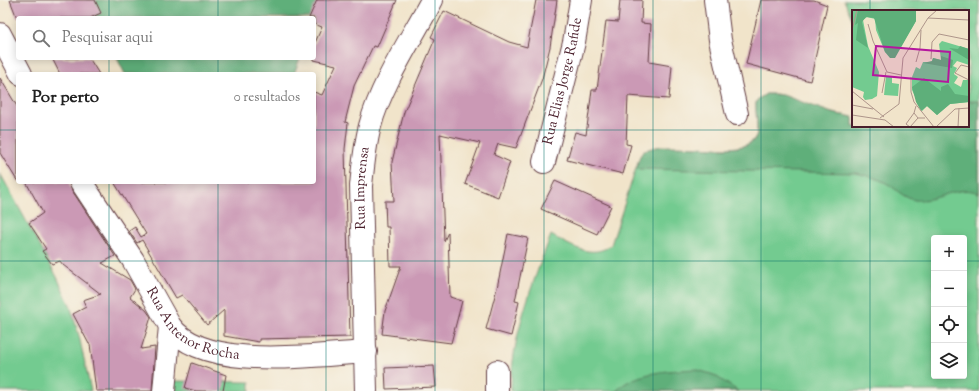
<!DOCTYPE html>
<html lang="pt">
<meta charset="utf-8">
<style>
body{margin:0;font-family:"Sorts Mill Goudy",serif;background:#f6f6f6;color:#222}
.controls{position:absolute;right:12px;bottom:12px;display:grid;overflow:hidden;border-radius:4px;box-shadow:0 2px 10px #0003}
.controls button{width:36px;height:36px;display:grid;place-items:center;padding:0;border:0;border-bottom:1px solid #e0e0e0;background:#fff;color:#222;font:20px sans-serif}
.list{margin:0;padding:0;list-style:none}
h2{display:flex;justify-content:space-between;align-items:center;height:52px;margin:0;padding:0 16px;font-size:17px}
h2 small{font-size:13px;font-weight:400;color:#767676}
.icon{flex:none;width:22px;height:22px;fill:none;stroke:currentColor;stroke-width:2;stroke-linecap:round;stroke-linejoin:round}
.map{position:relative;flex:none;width:979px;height:391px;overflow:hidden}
.search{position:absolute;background:#fff;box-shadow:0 2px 10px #0003;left:16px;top:16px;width:300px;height:44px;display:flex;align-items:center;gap:10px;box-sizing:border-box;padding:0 14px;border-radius:4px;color:#767676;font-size:15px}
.panel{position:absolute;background:#fff;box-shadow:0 2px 10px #0003;left:16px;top:72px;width:300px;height:112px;border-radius:4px}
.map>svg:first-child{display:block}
</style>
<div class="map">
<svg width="979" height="391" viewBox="0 0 979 391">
<rect width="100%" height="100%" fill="#f7f3e8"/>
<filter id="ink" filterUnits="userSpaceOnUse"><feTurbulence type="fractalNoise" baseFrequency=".025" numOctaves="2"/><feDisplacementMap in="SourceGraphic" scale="8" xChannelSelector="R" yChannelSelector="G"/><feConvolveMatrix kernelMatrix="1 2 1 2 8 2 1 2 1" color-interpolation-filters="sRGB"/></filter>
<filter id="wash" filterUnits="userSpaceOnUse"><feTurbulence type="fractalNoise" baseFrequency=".012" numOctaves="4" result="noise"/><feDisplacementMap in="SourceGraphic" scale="16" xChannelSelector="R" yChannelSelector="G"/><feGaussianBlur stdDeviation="0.9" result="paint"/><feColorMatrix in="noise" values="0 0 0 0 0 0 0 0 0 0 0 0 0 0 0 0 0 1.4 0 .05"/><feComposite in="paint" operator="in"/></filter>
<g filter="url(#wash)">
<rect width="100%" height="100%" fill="#f1e4ca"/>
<!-- green -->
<path fill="#73cb90" stroke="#5e755e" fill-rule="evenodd" d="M844,0H979V391H511C511,337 532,285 551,235C569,245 592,260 611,245L639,159C656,130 744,164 756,136C759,129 755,112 756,103L758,99L766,94H777L832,113L853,117V126H968V11H853V21ZM934,238H964V376H934Z
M0,173L57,277L70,305L79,336L91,391H0Z
M171,381L250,382V391H171Z"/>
<!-- forest -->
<path fill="#5eaf7a" stroke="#546752" d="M86,0H326L314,25V18H95Z
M117,58H300L294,74H125Z
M766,94L783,95L832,113L853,117V126H968V101H979V193C957,184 938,202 915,200C905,198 899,192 891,186C881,179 868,176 856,173L636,169C638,163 638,157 643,152C664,135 744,162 756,137C759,130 755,112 756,103L758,99Z
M695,369L714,375L738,391H616C635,371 669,371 695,369Z"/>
<g id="blocks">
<!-- building -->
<path fill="#cb99b5" d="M10,0H95L101,13L90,18H17Z
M317,0H397L377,47L373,46L354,86L345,122L348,123L345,149L350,337L259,339V342L224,336V310L207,325L182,295L176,298L142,240L137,243L129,231L135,227L141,237L146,234L114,182H314V92L322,95L336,65L314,60V45L322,27L314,24V18H309Z
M536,0H557L550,47L542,79L516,148L498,144L494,155L510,162L498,197L465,184L480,143L440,134L444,241L448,232L450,297L462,301L451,343L382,334L385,311L401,266H390L389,227H386L385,201H394L392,162L404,112L435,39L431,37L444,11L509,42L527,47Z
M620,0H642L641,23L651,24L649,62L672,66L669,99L628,96L626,144L631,145L623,174L567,160L575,132L586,135L592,90H597L606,21L618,22Z
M761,0H814L827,5L810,81L746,64Z
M52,58H89L99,74H60Z
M0,78L18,108V182L0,153Z
M555,181L611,206L597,234L541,209Z
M26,182H69L71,189L115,256L102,263L130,280L135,289L130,297L146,310L151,317L141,349L155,347L152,391H96L90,344H89L73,314L86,307L83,300L101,294L63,265L60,261L52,264L42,251L46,249L29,223L43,213Z
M508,234L528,238L515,301L519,302L511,336L486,329L497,288Z
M192,363L226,375L223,391H196L185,388Z
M434,366L436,387L386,389L385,368Z"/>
</g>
</g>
<g filter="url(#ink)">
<use href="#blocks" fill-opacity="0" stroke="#633d43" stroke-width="1"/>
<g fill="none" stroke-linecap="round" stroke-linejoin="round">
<!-- minor casing -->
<g stroke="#633d43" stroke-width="24">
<g id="minor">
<path d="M715,0L720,40L737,114"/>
<path d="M0,34L21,74"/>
<path id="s1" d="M544,162L574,42L581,0"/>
<path id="s2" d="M81,182L133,260L170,326C204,372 315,355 366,352"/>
<path d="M497,371V391"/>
<path d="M164,391L170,326"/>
<path id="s3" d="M366,391L361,186C363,166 365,145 370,126C381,84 412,38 432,0"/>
</g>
</g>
<!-- minor -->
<use href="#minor" stroke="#fff" stroke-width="22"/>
</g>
</g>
<!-- grid -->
<path fill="none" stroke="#0f766e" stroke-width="1" stroke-opacity="0.55" d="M109,0V18M218,0V18M326,0V391M435,0V391M544,0V391M653,0V391M761,0V391M870,0V11M109,58V74M218,58V74M870,126V391M0,130H18M314,130H979M109,182V391M218,182V391M0,261H934M964,261H979"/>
<g text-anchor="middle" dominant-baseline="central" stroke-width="4" stroke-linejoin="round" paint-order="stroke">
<!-- street labels -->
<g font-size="14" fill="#4a1f2b" stroke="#f7f3e8">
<text stroke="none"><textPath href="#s1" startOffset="83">Rua Elias Jorge Rafide</textPath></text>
<text stroke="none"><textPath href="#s3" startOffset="203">Rua Imprensa</textPath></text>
<text stroke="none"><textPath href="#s2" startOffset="187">Rua Antenor Rocha</textPath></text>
</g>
</g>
<!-- overview -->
<g transform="translate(852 10)">
<rect width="117" height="117" fill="#f1e4ca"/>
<path d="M0,0H64V11L42,48L33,42L24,20L23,9L15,7L11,10L16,36L27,62L25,86L20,89L13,90L11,87L12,82L0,77ZM90,31L117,39V55L105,51L101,56L105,58L102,64L106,67L102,73L109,77L111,70H117V92L98,94L85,105L75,96L70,101L60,80V67L64,57L68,59L71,52H80L81,48L89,50L87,34ZM34,66H40V73L47,74L46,86L32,85Z" fill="#73cb90"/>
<path d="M6,0H64V11L43,48H38L33,42L22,8L14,7L10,12L16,38L4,30L6,13L3,15ZM108,36L117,39V50L97,38L106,39ZM89,46L101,50L100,58L71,53L80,51L81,48L89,50ZM72,68L89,81V77L96,74L103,84L117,86V92L98,94L85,105L75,96L69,101L64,92L60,77Z" fill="#5eaf7a"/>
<path fill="none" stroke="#ae958a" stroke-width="1" d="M76,8L117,10M16,14L21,31L35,62L49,65M0,20L5,0M79,49L80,32L87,24L117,30M64,52L68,38L69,20M117,57L109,55L103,63L117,70M59,67V82L62,92L82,117M0,81L32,107M30,83L34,62M0,95L21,99M64,96L62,103L66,108H73M62,103L54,114L58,117L66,108M0,105L33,110L42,117M28,108L47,94L51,48L76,8L85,0M84,117L103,99L117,98M106,117L107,98"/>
<path fill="#b5179e" fill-opacity="0.15" stroke="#b5179e" stroke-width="2" d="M24,36L98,42L96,72L21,65Z"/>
<rect width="117" height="117" fill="none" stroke="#4a1f2b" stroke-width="2"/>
</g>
</svg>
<div class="controls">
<button>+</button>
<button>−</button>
<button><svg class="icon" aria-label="locate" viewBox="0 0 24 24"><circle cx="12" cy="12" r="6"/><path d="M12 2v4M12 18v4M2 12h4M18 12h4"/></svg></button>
<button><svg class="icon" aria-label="layers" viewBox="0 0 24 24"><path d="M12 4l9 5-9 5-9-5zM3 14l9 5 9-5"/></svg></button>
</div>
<div class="search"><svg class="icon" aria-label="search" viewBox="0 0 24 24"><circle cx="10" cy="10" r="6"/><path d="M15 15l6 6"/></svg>Pesquisar aqui</div>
<section class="panel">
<h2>Por perto<small>0 resultados</small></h2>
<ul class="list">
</ul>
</section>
</div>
